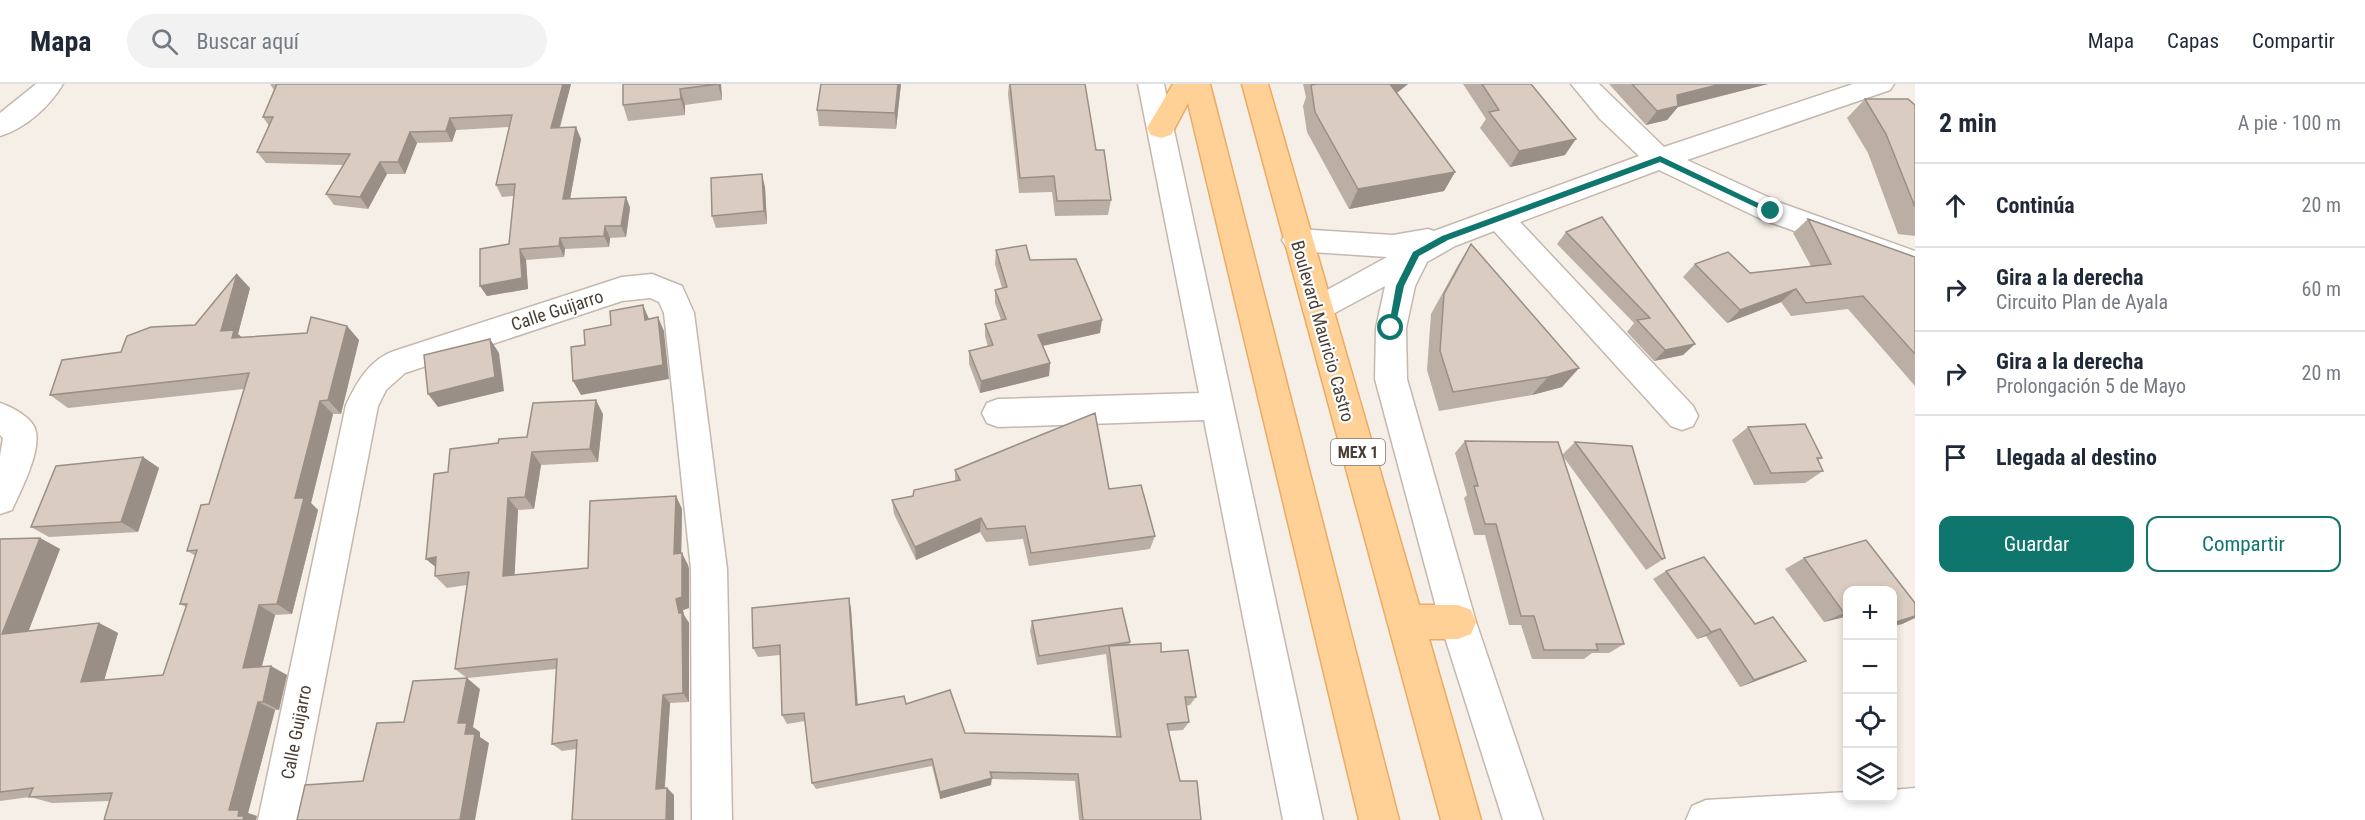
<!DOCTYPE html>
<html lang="es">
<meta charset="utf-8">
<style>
body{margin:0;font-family:"Roboto Condensed",sans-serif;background:#f2f2f3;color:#1f2937}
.controls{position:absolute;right:18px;bottom:18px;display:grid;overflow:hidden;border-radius:12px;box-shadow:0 3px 9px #0003}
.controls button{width:54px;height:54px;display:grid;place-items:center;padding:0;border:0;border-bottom:2px solid #e0e1e3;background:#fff;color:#1f2937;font:30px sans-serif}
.stop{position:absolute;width:18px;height:18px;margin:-14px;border:4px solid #0f766e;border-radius:50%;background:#fff}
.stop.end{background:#0f766e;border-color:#fff;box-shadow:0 2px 6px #0008}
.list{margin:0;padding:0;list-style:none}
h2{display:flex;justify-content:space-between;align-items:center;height:78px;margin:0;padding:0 24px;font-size:26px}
h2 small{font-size:20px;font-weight:400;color:#747a83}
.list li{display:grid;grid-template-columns:39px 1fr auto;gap:18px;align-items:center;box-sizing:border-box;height:84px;padding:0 24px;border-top:2px solid #e0e1e3}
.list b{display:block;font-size:22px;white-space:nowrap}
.list p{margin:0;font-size:20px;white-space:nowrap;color:#747a83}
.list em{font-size:20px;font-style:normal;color:#747a83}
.actions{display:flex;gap:12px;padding:18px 24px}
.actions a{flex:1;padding:14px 0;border:2px solid #0f766e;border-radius:12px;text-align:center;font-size:21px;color:#0f766e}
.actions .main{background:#0f766e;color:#fff}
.icon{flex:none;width:33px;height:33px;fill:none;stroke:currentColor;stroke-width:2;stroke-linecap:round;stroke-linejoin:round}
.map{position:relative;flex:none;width:1915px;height:736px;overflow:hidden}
header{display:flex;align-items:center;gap:36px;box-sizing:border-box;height:84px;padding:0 30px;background:#fff;border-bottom:2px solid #e0e1e3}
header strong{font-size:28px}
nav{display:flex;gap:33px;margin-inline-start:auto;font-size:21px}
.search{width:420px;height:54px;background:#f2f2f3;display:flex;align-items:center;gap:15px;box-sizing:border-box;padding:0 21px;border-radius:33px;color:#747a83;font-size:22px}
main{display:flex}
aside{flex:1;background:#fff}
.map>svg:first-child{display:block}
</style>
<header>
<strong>Mapa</strong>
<div class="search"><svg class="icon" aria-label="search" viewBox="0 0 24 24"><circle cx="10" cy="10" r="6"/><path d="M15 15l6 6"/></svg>Buscar aquí</div>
<nav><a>Mapa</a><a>Capas</a><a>Compartir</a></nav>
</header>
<main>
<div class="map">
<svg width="1915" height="736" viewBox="0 0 1915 736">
<rect width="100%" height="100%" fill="#f5efe8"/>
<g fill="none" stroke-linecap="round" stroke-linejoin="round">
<!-- minor casing -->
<g stroke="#c4b8ad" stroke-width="3">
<path id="minor" d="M36,0H63C49,23 26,44 0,52V29Z
M1138,0H1164L1323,736H1283L1204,336L998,343L987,339L982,329L987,319L998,315L1199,309Z
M1571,0H1599L1664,63L1853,0H1894L1890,6L1687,76L1781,119L1915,167V190L1761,135L1659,86L1520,138L1693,322L1698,332L1693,342L1682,346L1671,342L1494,147L1455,162L1427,178L1415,202L1406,244L1407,295L1476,538L1543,736H1503L1440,538L1375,295L1376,244L1385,202L1318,238L1307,235L1303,226L1307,217L1387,173L1297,167L1287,164L1282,156L1287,148L1297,145L1393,151L1428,145L1434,147L1639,72L1600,35Z
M652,190L682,202L694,229L727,485L732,736H692L691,485L664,229L659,218L650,214L622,217L405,289L386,306L378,322L298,736H258L346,321C357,298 369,276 394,267L622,193Z
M0,319C12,323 34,334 36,348C40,370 21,406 12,426L0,430V372L3,354L0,351Z
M1915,704V736H1686L1692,722L1706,716L1848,708V714H1892V706Z"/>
</g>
<!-- major casing -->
<g stroke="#eaab62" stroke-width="3">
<path id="major" d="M1173,0H1210L1399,736H1359L1188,19L1171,51L1161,54L1151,51L1147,44Z
M1242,0H1268L1419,521H1458L1471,526L1476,538L1471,550L1458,555H1429L1481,736H1441Z"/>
</g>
<!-- minor -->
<use href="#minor" fill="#fff" fill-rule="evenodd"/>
<!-- major -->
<use href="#major" fill="#ffd197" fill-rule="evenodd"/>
</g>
<!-- wall -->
<path fill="#bbafa5" d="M270,0H571L560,44L581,55L570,115L626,113L630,124L626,153L610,154L609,163L565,165L564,173L526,176L528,205L487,212L480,202L509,160L514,112L502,113L496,101L509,43L456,46L452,58L417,59L405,90H387L368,125L334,121L326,110L343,81L266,79L257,68L269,42L263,33L274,6Z
M623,0H721L722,16L685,21V31L628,37L623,21Z
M901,0L896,45L819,42L817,26Z
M1009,0H1085L1096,66L1111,116L1108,131L1055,132L1052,108L1019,109L1008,10Z
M1303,0H1408L1397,9L1455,88L1444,107L1349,125L1307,48L1303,22L1306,13Z
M1463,0H1533H1531L1565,71L1510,83L1480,44L1486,35Z
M1609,0H1768L1678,23L1667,36L1646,41Z
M1865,15L1915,21V152L1898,150L1868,69L1847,34Z
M765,103L767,140L716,144L712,132Z
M1808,135L1915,173V302L1848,225L1791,232L1781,218L1727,239L1683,193L1695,180L1750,189L1811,182L1793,149Z
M1566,148L1695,260L1683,271L1654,277L1627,248L1634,239L1557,160Z
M1471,160L1579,284L1562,303L1532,311L1439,327L1427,286L1431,230L1458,181Z
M996,166L1030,176L1100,249L1043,262L1050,279L1049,292L980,309L969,280V267L988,263L985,252V240L1001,236L995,219V206L1002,204L995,180Z
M250,204L238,250L242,253L307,249L347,242L359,256L341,330H333L311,419L318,426L292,530L275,531L262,582L287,591L279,626H275L248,729L257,732L110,717L52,719L30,713L0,717V455L40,454L60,465L28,547L99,539L118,549L104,596L163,591L186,523L180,520L196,472L187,467L209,420L244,305L68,324L50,311L121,268L195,241Z
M603,330L598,378L541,381L534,425L518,426L514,491L588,484L676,412L682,425L681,470L688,481L689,485V524L683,526L684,531L689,539V618L670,619L665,704H667L674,711L576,665L562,667L552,660L556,585L467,594L455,585L467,501L447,504L435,492L436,483L426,475L448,388L498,359L527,353Z
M1748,343L1822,374L1818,376L1823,387L1805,399L1754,401L1732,356Z
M1465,357L1562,371L1575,358L1665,474L1646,486L1562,371L1624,560L1609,569H1592L1584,575H1532L1521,541H1509L1485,451H1474L1464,414L1467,411L1455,369Z
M143,373L159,384L138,448L49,453L31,443Z
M955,386L1109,405L1155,452L1150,465L1029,482L1023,455L986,458L980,448L916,476L894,430L892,416L913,412L955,397Z
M1866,456L1915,519V534L1902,540L1893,542V507H1848V532L1824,538L1785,485L1804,474Z
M1666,487L1755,540L1806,577L1790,584L1740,603L1706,552L1697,555L1653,495Z
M849,514L851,525L858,621L906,620L965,649L1116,652L1106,570L1037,581L1030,547L1032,537L1130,558L1129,561L1161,568L1196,613L1190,621L1186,622L1189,638L1183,646L1169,647L1180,697L1201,736H1079L1075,697L991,695V701L940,715L932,682L816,705L812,699L805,637L787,640L782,631L780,571L758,573L753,564Z"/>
<!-- shaded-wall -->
<path fill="#998f86" d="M563,0H571L556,56L551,44Z
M718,0H721L722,16Z
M898,0H901L896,45L895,29Z
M1390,0H1408L1381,21Z
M1721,0H1768L1678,23L1667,36L1646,41L1657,27L1677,11Z
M680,5L685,21V31L681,15Z
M450,34L456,46L452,58L446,47Z
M576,43L581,55L568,126L563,115Z
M410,48L417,59L405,90L398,78Z
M1576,55L1565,71L1510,83L1519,67Z
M380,78L387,90L368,125L360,113Z
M1455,88L1444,107L1349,125L1358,105Z
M762,90L765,103L767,140L764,127Z
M626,113L630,124L626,153L621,142Z
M605,142L610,154L609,163L604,152Z
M560,154L565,165L564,173L559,162Z
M520,165L526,176L528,205L487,212L480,202Z
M237,190L250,204L238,250L248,260L236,258L221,247Z
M1796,205L1781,218L1727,239L1740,226Z
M643,221L649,235L645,236Z
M658,233L664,247L669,295L581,311L573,297Z
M1102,236L1100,249L1037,263L1038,251Z
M347,242L359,256L341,330L328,316Z
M490,255L499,269L504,307L438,323L428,310Z
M1695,260L1683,271L1654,277L1665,266Z
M1050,279L1049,292L980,309L981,297Z
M1579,284L1562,303L1532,311L1548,293Z
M596,316L603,330L598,378L590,365Z
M320,317L333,330L311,419L318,426L292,530L277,520L295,414Z
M532,368L541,381L534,425L525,413Z
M143,373L159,384L138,448L121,438Z
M676,412L682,425L681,482L674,470Z
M508,414L518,426L514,503L503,492Z
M981,434L980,448L916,476L915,463Z
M40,454L60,465L24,559L2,550Z
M682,469L688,481L689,485V524L683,526L684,531L689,539V618L683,609L679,529L676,515Z
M436,473L439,486L426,475Z
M849,514L851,525L858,630L856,621Z
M259,521L275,531L259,593L243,584Z
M1848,528V532L1824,538L1844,529Z
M1915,532V534L1902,540L1893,542V539Z
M99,539L118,549L101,607L81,598Z
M1720,545L1706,552L1697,555L1711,548Z
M1806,577L1790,584L1740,603L1754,596Z
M271,582L287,591L279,626L263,618Z
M467,594L480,605L473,643L480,648V653L489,659L475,736H460L465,650L458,639Z
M663,611L670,619L664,712L656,705Z
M258,618L275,626L248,729L257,732L256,736H243L238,732L229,726Z
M992,694L991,701L940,715V708Z
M667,704L674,711V736H666Z"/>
<!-- building -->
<path fill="#daccc0" stroke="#998f86" stroke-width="1.5" d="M277,0H563L551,44L576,43L563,115L626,113L621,142H605L604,152L560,154L559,162L520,165L522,194L480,202V165L509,160L515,100L496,101L512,31L450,34L446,47L410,48L398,78H380L360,113L326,110L350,70L257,68L273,33H263Z
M623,0H718L680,5L681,15L623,21Z
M821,0H898L895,29L817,26Z
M1010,0H1085L1096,66H1104L1111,116L1057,117L1054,92L1020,94Z
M1317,0H1390L1455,88L1358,105L1315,28L1311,1Z
M1482,0H1531L1576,55L1519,67L1489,28L1499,26Z
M1632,0H1721L1677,11L1678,22L1657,27Z
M1865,15H1908L1915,21V123L1886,50Z
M762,90L764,127L712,132L711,94Z
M1602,133L1695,260L1665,266L1637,236L1650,234L1566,148Z
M1808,135L1915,173V270L1863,212L1806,219L1796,205L1740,226L1695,180L1728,168L1750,189L1831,180Z
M1471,160L1579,284L1548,293L1453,308L1440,267L1444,210Z
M1026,161L1030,176L1076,175L1102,236L1038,251L1050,279L981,297L969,267L993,261L985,240L1006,235L995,206L1007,203L996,166Z
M237,190L221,247L234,246L232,254L307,249L311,233L347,242L328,316L320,317L295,414H304L277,520L259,521L243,584L271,582L263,618H258L229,726H239L238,732H244L243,736H104L112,709L29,713L33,704L0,708V455L40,454L2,550L99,539L81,598L163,591L187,520H180L197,466L187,467L201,421L209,420L249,289L50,311L62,276L121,268L127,252L151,243L195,241Z
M643,221L645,236L658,233L663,281L573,297L571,263L585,261L584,246L611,241L610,227Z
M490,255L495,293L428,310L424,271Z
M596,316L590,365L532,368L525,413L508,414L503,492L588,484L590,417L676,412L674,470L682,469V513L676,515L679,529H682L683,609L663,611L656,705L667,704L666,736H572L577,656L552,660L557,575L455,585L469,488L435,492L436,473L426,475L434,390L448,388L450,365L498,359L499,355L527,353L533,319Z
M1095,329L1109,405L1141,401L1155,452L1031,469L1025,442L987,445L981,434L915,463L892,416L913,412L914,406L960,396L955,386Z
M1805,340L1822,374H1817L1823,387L1771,389L1748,343Z
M1465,357L1558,358L1624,560H1596L1598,566H1544L1534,532H1521L1496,440H1485L1474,402H1478Z
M1575,358L1632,362L1665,474L1662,475Z
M143,373L121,438L31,443L56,382Z
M1866,456L1915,519V532L1893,539V507H1848V528L1844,529L1804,474Z
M1704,473L1755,540L1773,533L1806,577L1754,596L1720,545L1711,548L1666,487Z
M849,514L856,621L904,612L906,620L950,606L965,649L1121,653L1109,562L1161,559V568L1188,566L1196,613H1185L1189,638L1167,640L1180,697H1197L1201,736H1083L1078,690L990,688L992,694L940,708L932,675L812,699L804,629L782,631L780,561L753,564L752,524Z
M1122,524L1130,558L1039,572L1032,537Z
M467,594L458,639H467L465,650H475L460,736H297L305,701L363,697L377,639L404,638L413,597Z"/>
<!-- route -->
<path fill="#0f766e" d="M1660,72L1775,127L1768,129L1660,78L1448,156L1419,172L1404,202L1395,244L1388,247L1396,202L1413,168L1442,152Z"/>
<g text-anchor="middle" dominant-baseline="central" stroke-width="4.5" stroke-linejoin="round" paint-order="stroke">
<!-- shield labels -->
<rect fill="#fff" stroke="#807972" stroke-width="1.5" x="1331" y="355" width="54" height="26" rx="4.5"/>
<g font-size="16" font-weight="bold" fill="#493f36">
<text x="1358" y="368">MEX 1</text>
</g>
<!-- street labels -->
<g font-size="18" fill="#493f36" stroke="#fff">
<text transform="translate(557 226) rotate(-18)">Calle Guijarro</text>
<text transform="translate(1323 247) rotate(74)">Boulevard Mauricio Castro</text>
<text transform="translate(296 648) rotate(-79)">Calle Guijarro</text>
</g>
</g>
</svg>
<div class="controls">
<button>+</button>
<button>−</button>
<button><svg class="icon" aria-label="locate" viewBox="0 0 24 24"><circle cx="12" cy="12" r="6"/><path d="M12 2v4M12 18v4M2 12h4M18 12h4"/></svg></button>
<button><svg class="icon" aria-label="layers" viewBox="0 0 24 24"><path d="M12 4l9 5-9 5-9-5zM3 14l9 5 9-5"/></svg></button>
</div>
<div class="stop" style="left:1391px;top:244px"></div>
<div class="stop end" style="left:1771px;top:127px"></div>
</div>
<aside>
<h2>2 min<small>A pie · 100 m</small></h2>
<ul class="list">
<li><svg class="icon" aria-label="ahead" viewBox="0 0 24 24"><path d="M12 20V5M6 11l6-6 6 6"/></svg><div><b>Continúa</b></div><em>20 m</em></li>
<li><svg class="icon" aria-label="right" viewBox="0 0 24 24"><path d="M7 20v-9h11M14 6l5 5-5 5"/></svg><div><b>Gira a la derecha</b><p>Circuito Plan de Ayala</p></div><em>60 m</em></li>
<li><svg class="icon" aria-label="right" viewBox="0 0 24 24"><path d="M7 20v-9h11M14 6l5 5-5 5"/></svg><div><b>Gira a la derecha</b><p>Prolongación 5 de Mayo</p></div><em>20 m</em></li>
<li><svg class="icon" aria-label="arrive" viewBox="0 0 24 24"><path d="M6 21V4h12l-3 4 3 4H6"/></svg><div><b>Llegada al destino</b></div></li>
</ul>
<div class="actions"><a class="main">Guardar</a><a>Compartir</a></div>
</aside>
</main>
